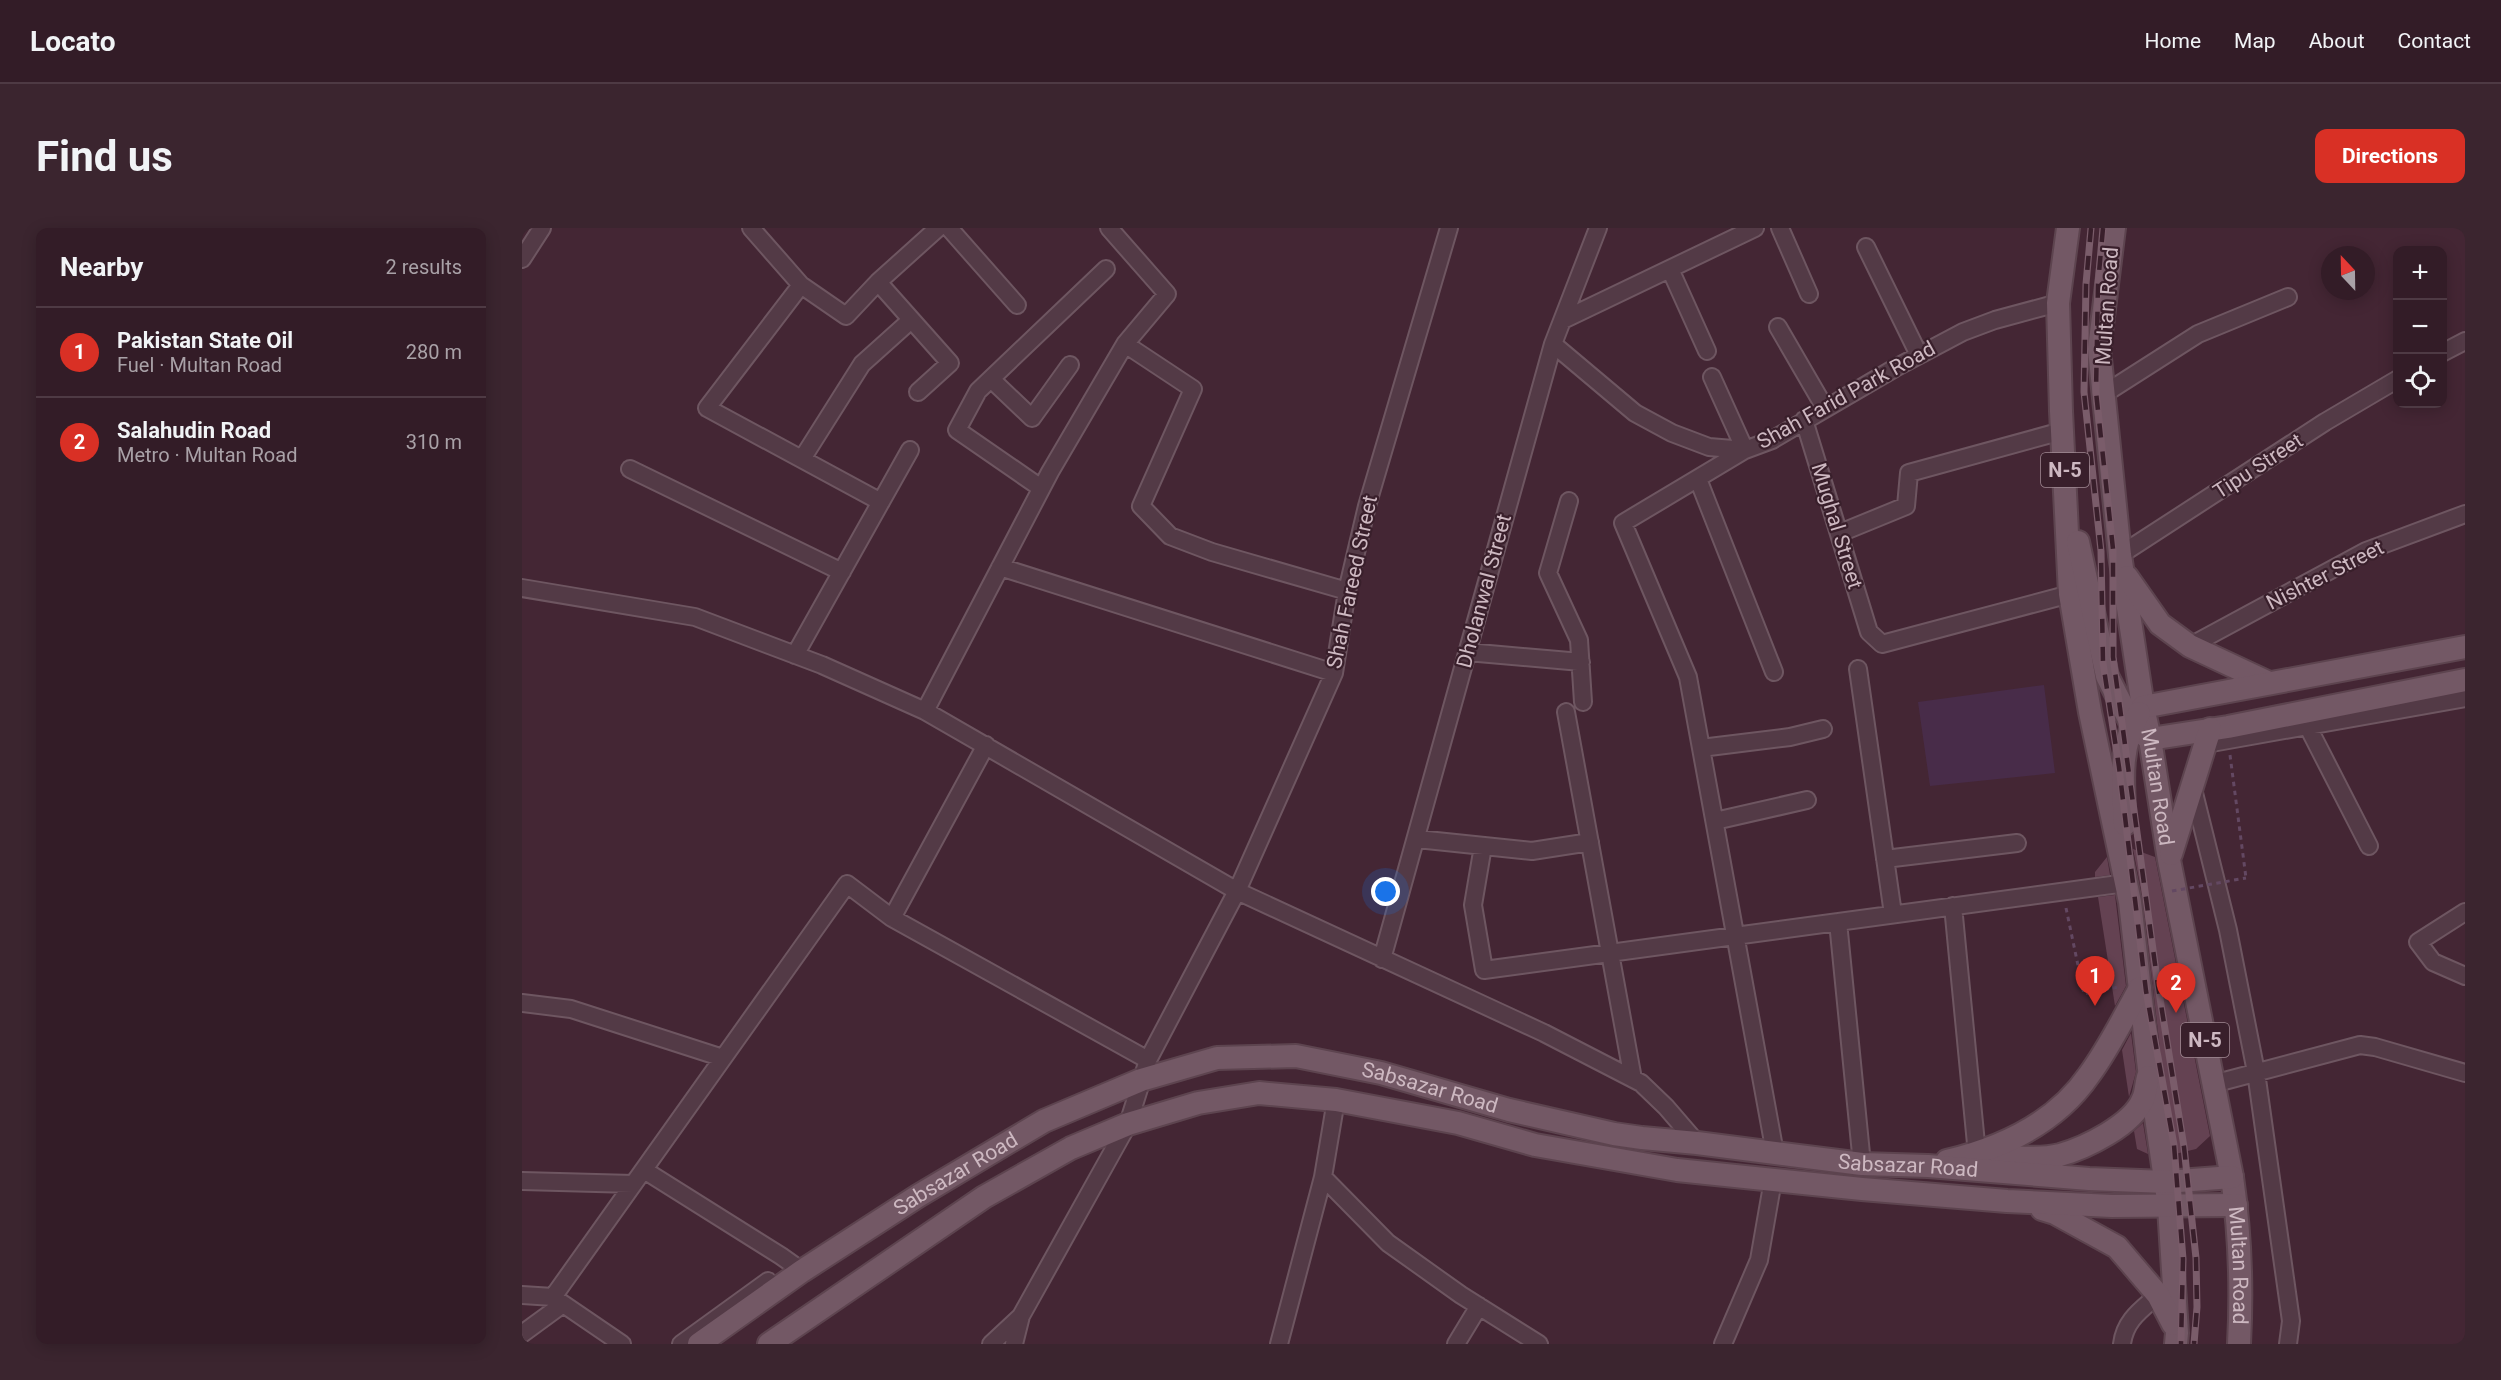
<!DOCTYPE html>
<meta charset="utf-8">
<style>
body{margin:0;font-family:Roboto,sans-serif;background:#3b252f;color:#f1f3f6}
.controls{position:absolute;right:18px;top:18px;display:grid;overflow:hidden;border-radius:12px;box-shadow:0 3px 15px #0003}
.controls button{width:54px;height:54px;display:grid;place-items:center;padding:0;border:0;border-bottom:2px solid #4e3a44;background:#331c27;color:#f1f3f6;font:30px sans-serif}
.compass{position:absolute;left:1799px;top:18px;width:54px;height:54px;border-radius:50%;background:#331c27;box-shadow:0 3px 15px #0003;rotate:338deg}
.you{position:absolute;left:864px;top:664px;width:21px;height:21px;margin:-15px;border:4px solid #fff;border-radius:50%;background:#1a73e8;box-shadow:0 0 0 9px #1a73e833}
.badge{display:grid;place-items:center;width:39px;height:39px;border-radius:50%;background:#d93025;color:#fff;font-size:20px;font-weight:700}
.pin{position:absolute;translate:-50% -50px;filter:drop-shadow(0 2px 3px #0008)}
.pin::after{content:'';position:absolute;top:32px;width:21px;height:18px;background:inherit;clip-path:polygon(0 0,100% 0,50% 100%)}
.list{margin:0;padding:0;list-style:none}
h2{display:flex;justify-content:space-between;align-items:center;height:78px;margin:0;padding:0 24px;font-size:26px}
h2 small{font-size:20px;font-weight:400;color:#a9a1a7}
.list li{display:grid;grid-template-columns:39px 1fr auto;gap:18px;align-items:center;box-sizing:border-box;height:90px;padding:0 24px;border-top:2px solid #4e3a44}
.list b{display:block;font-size:22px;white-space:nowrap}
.list p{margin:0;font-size:20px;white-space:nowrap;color:#a9a1a7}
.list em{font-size:20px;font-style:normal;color:#a9a1a7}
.icon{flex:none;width:33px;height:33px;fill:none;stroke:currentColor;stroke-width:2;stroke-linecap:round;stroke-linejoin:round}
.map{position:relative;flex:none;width:1943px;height:1116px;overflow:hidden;border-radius:12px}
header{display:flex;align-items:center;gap:36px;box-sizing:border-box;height:84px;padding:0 30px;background:#331c27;border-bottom:2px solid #4e3a44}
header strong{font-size:28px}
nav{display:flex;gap:33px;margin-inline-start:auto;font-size:21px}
.intro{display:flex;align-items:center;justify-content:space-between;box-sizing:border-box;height:144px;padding:0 36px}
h1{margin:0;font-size:42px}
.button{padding:15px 27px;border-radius:12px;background:#d93025;color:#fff;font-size:21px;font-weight:700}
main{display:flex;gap:36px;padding:0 36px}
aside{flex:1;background:#331c27;border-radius:12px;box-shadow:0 3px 15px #0003}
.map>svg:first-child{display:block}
</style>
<header>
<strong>Locato</strong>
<nav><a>Home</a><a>Map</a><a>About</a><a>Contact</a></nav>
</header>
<div class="intro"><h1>Find us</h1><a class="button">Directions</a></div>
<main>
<aside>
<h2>Nearby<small>2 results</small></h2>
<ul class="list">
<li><span class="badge">1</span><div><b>Pakistan State Oil</b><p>Fuel · Multan Road</p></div><em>280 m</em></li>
<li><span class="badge">2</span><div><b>Salahudin Road</b><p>Metro · Multan Road</p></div><em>310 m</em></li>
</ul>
</aside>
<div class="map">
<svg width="1943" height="1116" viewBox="0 0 1943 1116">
<rect width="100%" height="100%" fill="#442634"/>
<!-- green -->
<path fill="#482c49" d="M1522,457L1533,545L1408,558L1396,474Z"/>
<!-- building -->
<path fill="#644252" d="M1611,621L1633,629L1688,908L1674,921L1653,926L1640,839L1621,672Z
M1585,629L1588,647L1573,649V644Z
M1593,667L1604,758L1593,778L1576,669Z
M1609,805L1614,844L1607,869L1600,822Z
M1621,895L1626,926L1615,921L1612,903Z"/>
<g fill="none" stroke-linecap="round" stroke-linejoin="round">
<!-- minor casing -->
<g stroke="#6e5661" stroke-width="20">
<path id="minor" d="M229,0L279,57L185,180L359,274
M427,0L495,77
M1258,0L1287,66
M1344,19L1397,127
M0,31L20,0
M1148,41L1185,123
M356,54L416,0
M279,57L324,88L356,54L428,135L396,164
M1041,92L1233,0
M1256,99L1303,180
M603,116L671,161L619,278L648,308L690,324L825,363
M1031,116L1113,185L1150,205L1187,219L1223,222L1250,212L1373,140L1441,104L1473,92L1536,75
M1920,125L1943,113
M1190,149L1223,222L1101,295L1166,449L1253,925
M469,151L510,190L548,137
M1582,166L1676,106L1766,69
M1282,192L1347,404L1360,416L1548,366
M280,231L340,136L389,92
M108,241L320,344
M1176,251L1252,444
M519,260L435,202L456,163L584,41
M1047,273L1026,345L1057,412L1061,474
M1318,305L1384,278L1387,245L1540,203
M1598,327L1803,194L1876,151
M478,339L812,445
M0,360L173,389L300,437L403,483L715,663L1022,805L1119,855L1144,879L1175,915
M1668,418L1844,323L1943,286
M945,424L1059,434
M273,427L388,222
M1336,441L1371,686
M403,483L528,244L603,116L645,66L587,0
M1044,484L1111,851
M1785,497L1847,618
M1684,516L1943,470
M464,517L370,690L626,832
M1179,520L1268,509L1301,501
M1670,557L1706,702L1734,844L1769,1093L1766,1116
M1193,593L1285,572
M895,611L1010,623L1068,614
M961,618L951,677L962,742L1604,655
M1363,631L1495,615
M1431,678L1455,926
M1943,684L1896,714L1911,734L1943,748
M1316,694L1340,936
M860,731L1031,116L1076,0
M0,775L49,781L201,830
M1691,856L1838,817L1853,819L1943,845
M122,942L259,1028L280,1043
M801,949L866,1015L939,1067L1017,1116
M0,953L111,956
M0,1067L31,1069L100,1116
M31,1069L325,656L370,690
M0,1106L41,1076
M159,1116L246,1053
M469,1116L498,1089
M492,1116L499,1088L606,896L626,832L715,663L812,445L825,363L845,278L927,0
M757,1116L801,949L814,872
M934,1116L957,1078
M1201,1116L1237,1032L1251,952
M1600,1116C1603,1092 1619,1082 1636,1067"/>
</g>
<!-- major casing -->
<g stroke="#5d444f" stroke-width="26">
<g id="major">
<path d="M1546,0L1536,75L1539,183L1548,366L1568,484L1608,674L1627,841L1647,979L1655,1105L1654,1116"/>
<path id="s1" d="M1592,0L1577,121L1598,327L1621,479L1628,511L1647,632L1710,949C1718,1004 1720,1060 1717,1116"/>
<path d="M1556,314L1585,448L1610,497L1628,511"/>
<path d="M1605,349L1638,396L1668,418L1747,455"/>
<path d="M1621,479L1943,419"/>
<path d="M1628,511L1706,499L1943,452"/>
<path d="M1603,596C1601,556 1596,521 1617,485"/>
<path d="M1649,626L1688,501"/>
<path d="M1463,926C1486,928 1514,933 1538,927C1563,920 1611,897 1621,871C1624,865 1624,856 1626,849"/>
<path d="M1425,933C1480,920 1534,895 1567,847C1587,820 1602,789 1618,760"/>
<path d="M1520,981L1533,985L1595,1019L1636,1067L1651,1096"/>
<path id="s2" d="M177,1116L280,1043L396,968L522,893L619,852L695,830L774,828L859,845L987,882L1092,906L1120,910L1175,915L1340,936L1406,938L1567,951L1644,954L1710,949"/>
<path d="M247,1116L462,969L549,920L606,896L676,875L737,865L814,872L936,895L1013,917L1155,942L1340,961L1485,973L1590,978L1714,977"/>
</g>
</g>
<!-- path -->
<path stroke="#634862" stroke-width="3" stroke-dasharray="4.5 4.5" stroke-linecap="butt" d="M1708,527L1724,650
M1544,680L1562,766L1596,759"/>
<!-- minor -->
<use href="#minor" stroke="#533a46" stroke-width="16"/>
<!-- major -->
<use href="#major" stroke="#735865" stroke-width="22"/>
<!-- rail casing -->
<g stroke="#7a5c6a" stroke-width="7">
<path id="rail" d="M1569,0L1564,56L1562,164L1579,323L1581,435L1597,539L1624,763L1652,917L1661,1031L1659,1116
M1581,0L1576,56L1574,164L1591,321V429L1636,758L1662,919L1674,1030L1675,1079L1672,1116"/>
</g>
<!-- rail -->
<use href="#rail" stroke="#391f2b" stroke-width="4.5" stroke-dasharray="14" stroke-linecap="butt"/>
<!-- path-bridge -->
<path stroke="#634862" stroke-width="3" stroke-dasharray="4.5 4.5" stroke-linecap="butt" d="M1650,663L1724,650"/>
</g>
<g text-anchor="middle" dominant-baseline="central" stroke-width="4.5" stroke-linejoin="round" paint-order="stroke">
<!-- shield labels -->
<g fill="#391f2b" stroke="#a18a94" stroke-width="1.5">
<rect x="1519" y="225" width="48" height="34" rx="4.5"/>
<rect x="1659" y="795" width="48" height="34" rx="4.5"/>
</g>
<g font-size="20" font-weight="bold" fill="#cdb8c1">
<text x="1543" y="242">N-5</text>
<text x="1683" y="812">N-5</text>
</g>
<!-- street labels -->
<g font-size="21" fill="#cdb8c1" stroke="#391f2b">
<text transform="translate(1585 78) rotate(-86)">Multan Road</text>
<text transform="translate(1324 167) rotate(-29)">Shah Farid Park Road</text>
<text transform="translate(1736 238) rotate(-33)">Tipu Street</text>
<text transform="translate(1315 298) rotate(73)">Mughal Street</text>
<text transform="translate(1803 347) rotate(-27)">Nishter Street</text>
<text transform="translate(830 354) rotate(-78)">Shah Fareed Street</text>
<text transform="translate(962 363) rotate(-75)">Dholanwal Street</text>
<text stroke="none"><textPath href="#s1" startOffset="564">Multan Road</textPath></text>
<text stroke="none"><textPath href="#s2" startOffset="812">Sabsazar Road</textPath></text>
<text stroke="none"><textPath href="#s2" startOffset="1298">Sabsazar Road</textPath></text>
<text stroke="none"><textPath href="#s2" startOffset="308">Sabsazar Road</textPath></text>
<text stroke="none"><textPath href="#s1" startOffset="1050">Multan Road</textPath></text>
</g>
</g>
</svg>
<div class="controls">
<button>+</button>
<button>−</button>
<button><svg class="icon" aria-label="locate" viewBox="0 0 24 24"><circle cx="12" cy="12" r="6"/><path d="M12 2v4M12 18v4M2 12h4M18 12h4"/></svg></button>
</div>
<svg class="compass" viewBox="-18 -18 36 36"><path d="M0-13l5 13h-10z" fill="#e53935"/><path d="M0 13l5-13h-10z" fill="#a9a1a7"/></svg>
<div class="you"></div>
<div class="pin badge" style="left:1573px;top:778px">1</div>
<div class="pin badge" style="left:1654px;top:785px">2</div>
</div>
</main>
